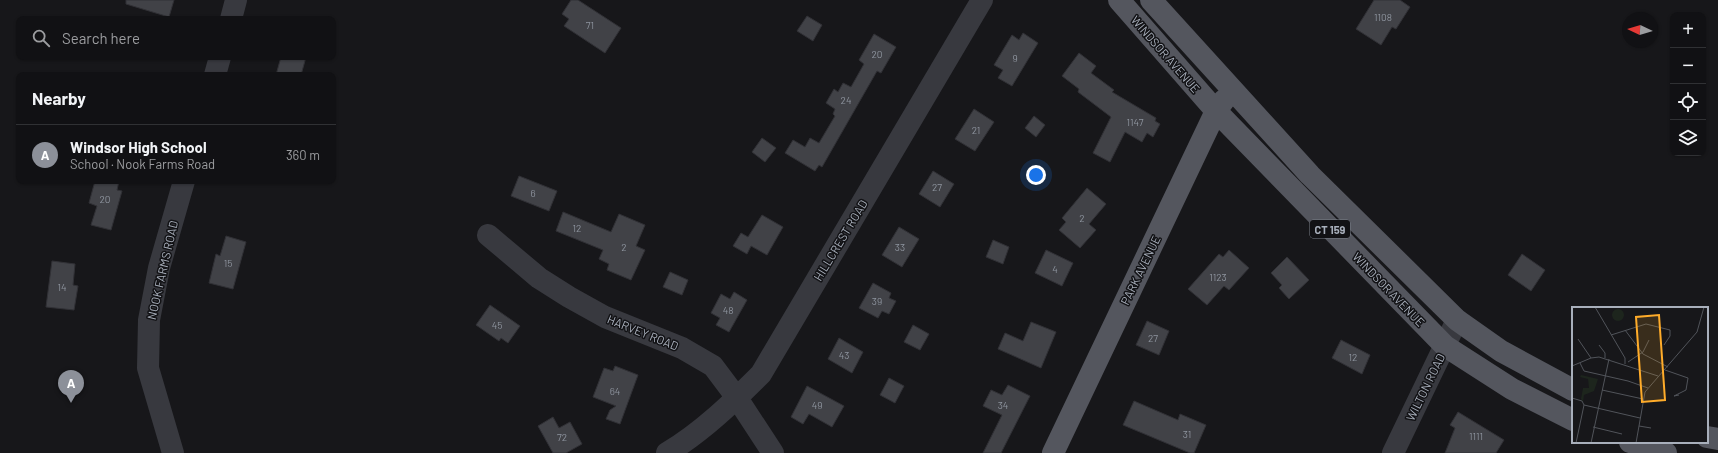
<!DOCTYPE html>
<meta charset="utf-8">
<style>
body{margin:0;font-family:Barlow,sans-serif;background:#1a1a1d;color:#f1f3f6}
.controls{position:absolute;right:12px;top:12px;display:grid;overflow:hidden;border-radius:8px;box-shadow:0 1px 3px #0004}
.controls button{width:36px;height:36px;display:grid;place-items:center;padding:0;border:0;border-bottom:1px solid #303134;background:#111114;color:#f1f3f6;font:20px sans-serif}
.compass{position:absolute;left:1622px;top:12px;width:36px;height:36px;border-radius:50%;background:#111114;box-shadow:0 1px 3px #0004;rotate:274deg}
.you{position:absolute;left:1036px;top:175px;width:14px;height:14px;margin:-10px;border:3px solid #fff;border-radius:50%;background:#1a73e8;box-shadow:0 0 0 6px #1a73e833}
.badge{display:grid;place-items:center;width:26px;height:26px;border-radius:50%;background:#8c9099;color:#fff;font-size:13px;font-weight:700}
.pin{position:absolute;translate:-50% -33px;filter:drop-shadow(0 1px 2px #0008)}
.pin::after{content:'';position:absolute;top:21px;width:14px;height:12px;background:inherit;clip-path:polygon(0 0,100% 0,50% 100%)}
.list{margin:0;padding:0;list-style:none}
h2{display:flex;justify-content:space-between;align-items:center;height:52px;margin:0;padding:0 16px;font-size:17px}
h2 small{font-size:13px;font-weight:400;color:#9c9da0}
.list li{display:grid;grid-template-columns:26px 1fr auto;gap:12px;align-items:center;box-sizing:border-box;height:60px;padding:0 16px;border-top:1px solid #303134}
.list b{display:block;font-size:15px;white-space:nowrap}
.list p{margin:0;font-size:13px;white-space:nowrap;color:#9c9da0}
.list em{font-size:13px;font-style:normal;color:#9c9da0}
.icon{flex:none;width:22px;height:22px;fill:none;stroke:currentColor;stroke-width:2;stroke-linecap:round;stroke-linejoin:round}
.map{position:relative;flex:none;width:1718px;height:453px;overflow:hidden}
.search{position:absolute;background:#111114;box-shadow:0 1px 3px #0004;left:16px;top:16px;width:320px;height:44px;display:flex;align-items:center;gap:10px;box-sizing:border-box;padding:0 14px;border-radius:8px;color:#9c9da0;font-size:15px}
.panel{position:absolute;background:#111114;box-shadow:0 1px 3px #0004;left:16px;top:72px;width:320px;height:112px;border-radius:8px}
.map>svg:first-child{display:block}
</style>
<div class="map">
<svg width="1718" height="453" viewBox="0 0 1718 453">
<rect width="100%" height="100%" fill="#17171a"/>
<!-- building -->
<path fill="#414247" stroke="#313136" d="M126,0H174L169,17L126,4Z
M571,0H578L621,28L605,53L564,26L569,19L562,14Z
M1374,0H1400L1410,7L1396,29L1392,27L1381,45L1356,29Z
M807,16L822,25L813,41L797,31Z
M1023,33L1038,43L1012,86L998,78L1003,70L994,65L1012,35L1019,40Z
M874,34L896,47L881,73L877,71L822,167L819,165L815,171L785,153L793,140L805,147L810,138L819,143L835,116L833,114L835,109L826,103L834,89L838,92L843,83L851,87L864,64L859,60Z
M1079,53L1096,66L1091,73L1114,90L1112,92L1156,118L1155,121L1160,124L1153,137L1147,133L1142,142L1125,132L1110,162L1093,153L1111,117L1078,92L1079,89L1062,76Z
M281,57H306L301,75H276Z
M974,109L994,122L975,151L955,139Z
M1034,116L1045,125L1036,137L1025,128Z
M762,138L776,148L765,162L752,152Z
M933,171L954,184L940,207L919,194Z
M519,176L557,191L549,211L511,196Z
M95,181H119L117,190L122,191L111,230L91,225L97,206L89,203Z
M1087,188L1106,204L1089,224L1096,230L1080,248L1059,230L1066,222L1062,218Z
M563,212L611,232L619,214L645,225L636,246L645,250L631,280L607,270L609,264L599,259L603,250L556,231Z
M762,215L783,227L767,255L751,246L747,254L733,246L741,233L748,237Z
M899,227L919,239L902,267L882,255Z
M226,236L246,242L233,289L209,283L216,254L220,256Z
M993,240L1009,247L1003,264L986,257Z
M1046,250L1073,263L1062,286L1035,273Z
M1229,250L1249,268L1229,290L1224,286L1207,305L1188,289L1219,254L1223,257Z
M1522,254L1545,270L1531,291L1508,275Z
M1287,257L1309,280L1289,299L1279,288L1282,285L1271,273Z
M52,261L75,264L73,285L78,286L74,310L46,307Z
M670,272L688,280L682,295L663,287Z
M873,283L891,293L889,298L896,301L889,314L882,311L878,318L859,308Z
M734,292L747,300L729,332L716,325L720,318L711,313L721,294L730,299Z
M490,305L520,326L508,343L501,338L499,341L476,325Z
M1147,321L1169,331L1159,355L1136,345Z
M1031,322L1056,332L1041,368L998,349L1005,333L1023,341Z
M913,325L929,334L920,350L904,342Z
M839,338L863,352L852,373L828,359Z
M1341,340L1370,355L1362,374L1332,358Z
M615,366L638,375L620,424L606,419L610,410L616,406L593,397L604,368L613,371Z
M889,378L904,386L895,403L880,395Z
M1008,385L1030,396L1001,453H983L1002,415L983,406L991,390L1002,395Z
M807,386L844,406L832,427L809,414L803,424L791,417Z
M1134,401L1178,420L1180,414L1206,425L1194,453H1190L1123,425Z
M1458,412L1504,440L1496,453H1445L1455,428L1450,425Z
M553,417L559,428L570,422L582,444L566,453H553L538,426Z"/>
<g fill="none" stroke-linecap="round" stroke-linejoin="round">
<!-- minor -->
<path stroke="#38393f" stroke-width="22" d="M231,19L236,0
M215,75L220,57
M488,235L539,278L569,297L605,317L682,348L713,366L737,398L773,453
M173,453L148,368L149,320L159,268L184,181
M667,453C702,432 732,403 761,374L982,0
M1393,453L1457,320"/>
<!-- major -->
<path stroke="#54565e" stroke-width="22" d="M1119,0L1216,111L1445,346L1512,389L1573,420
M1151,0L1310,175L1457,320L1501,351L1573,390
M1707,437L1718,439
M1630,442L1666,453
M1053,453L1216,111L1224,100"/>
</g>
<g text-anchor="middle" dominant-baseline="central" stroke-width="3" stroke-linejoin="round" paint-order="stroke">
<!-- number labels -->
<g font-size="10" fill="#8e949e">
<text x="1383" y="17">1108</text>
<text x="590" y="25">71</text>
<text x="877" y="54">20</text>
<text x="1015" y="58">9</text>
<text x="846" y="100">24</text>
<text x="1135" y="122">1147</text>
<text x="976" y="130">21</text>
<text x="937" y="187">27</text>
<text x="533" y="193">6</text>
<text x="105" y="199">20</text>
<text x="1082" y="218">2</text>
<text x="577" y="228">12</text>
<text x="624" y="247">2</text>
<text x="900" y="247">33</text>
<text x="228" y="263">15</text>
<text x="1055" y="269">4</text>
<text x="1218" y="277">1123</text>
<text x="62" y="287">14</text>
<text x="877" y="301">39</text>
<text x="728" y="310">48</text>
<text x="497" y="325">45</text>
<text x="1153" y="338">27</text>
<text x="844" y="355">43</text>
<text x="1353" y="357">12</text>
<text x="615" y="391">64</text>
<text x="817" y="405">49</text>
<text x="1003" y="405">34</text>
<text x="1187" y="434">31</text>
<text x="1476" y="436">1111</text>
<text x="562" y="437">72</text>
</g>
<!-- shield labels -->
<rect fill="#121215" stroke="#7b8089" stroke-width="1" x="1310" y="220" width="40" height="18" rx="3"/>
<g font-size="11" font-weight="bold" fill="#a8afbb">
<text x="1330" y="229">CT 159</text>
</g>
<!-- street labels -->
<g font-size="12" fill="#a8afbb" stroke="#121215">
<text transform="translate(1166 54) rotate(49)">WINDSOR AVENUE</text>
<text transform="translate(840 240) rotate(-59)">HILLCREST ROAD</text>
<text transform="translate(162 270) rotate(-77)">NOOK FARMS ROAD</text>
<text transform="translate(1140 270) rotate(-64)">PARK AVENUE</text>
<text transform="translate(1389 289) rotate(46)">WINDSOR AVENUE</text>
<text transform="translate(643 332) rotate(22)">HARVEY ROAD</text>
<text transform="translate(1425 387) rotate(-64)">WILTON ROAD</text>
</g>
</g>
<!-- overview -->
<g transform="translate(1572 307)">
<rect width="136" height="136" fill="#17171a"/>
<path d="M40 8a6 6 0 1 1 12 0a6 6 0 1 1-12 0ZM9,68L26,72L22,84L12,88L11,95L9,92L11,81H17L16,72L8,70Z" fill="#1d251d"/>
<path fill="none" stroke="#51545a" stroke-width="1" d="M23,0L53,51V57M53,23L71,47L96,60M39,28L74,17L98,23V29L92,38M6,32L19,51M27,38L33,46V51M56,55L71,45L77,33M8,56L12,64L56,74L76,81M0,59L19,51L27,50L86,69M93,63L116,71L114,83L102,89L107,88M30,83L71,92M0,91L10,94L12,98L68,111M67,119L79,121M21,120L50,127M4,136L12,98M19,136L37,52M64,136L73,85L125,25L132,0"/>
<path fill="#ffac2a" fill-opacity="0.15" stroke="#ffac2a" stroke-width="2" d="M87,8L93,93L70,95L64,10Z"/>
<rect width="136" height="136" fill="none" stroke="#a8afbb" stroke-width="2"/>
</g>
</svg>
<div class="controls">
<button>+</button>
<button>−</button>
<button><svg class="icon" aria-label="locate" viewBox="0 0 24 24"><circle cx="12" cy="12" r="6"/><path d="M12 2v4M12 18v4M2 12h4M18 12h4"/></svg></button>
<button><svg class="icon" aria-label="layers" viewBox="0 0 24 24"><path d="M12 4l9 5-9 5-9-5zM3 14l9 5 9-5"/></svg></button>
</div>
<svg class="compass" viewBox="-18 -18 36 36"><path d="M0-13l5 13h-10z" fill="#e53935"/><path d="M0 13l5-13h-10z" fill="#9c9da0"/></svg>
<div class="you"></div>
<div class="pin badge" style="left:71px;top:403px">A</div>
<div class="search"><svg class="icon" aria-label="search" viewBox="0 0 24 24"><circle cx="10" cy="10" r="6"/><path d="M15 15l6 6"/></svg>Search here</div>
<section class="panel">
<h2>Nearby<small></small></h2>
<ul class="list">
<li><span class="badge">A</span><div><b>Windsor High School</b><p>School · Nook Farms Road</p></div><em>360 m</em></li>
</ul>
</section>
</div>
